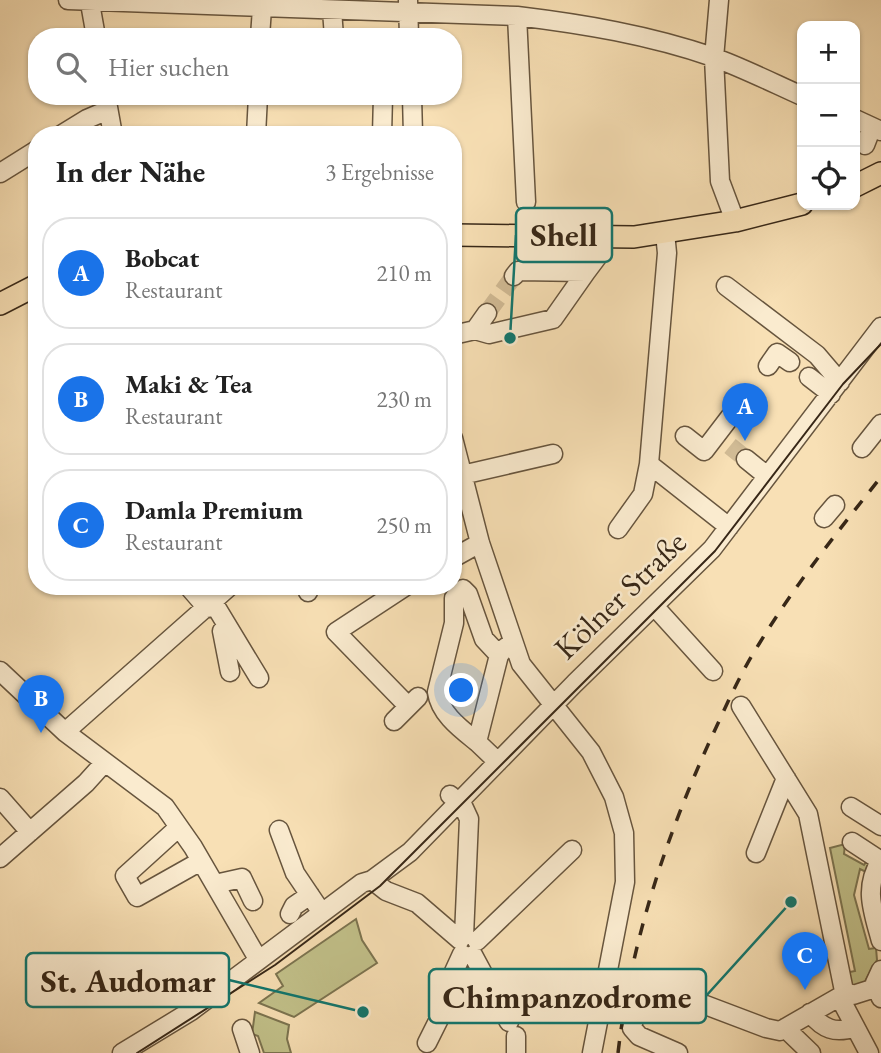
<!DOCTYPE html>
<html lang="de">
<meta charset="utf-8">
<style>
body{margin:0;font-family:"EB Garamond",serif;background:#f2f2f2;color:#222}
.controls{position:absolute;right:21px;top:21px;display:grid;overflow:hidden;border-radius:14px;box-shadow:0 2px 5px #0004}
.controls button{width:63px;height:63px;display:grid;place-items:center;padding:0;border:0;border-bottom:2px solid #e0e0e0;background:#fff;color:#222;font:35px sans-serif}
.you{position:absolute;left:462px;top:691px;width:24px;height:24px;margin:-18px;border:5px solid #fff;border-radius:50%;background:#1a73e8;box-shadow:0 0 0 10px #1a73e833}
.badge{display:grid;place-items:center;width:46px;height:46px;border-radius:50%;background:#1a73e8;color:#fff;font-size:23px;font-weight:700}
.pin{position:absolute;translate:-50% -58px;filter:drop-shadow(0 2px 4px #0008)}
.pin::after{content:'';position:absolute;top:37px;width:24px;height:21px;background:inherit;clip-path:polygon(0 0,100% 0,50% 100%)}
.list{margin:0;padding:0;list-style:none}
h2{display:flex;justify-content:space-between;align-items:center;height:91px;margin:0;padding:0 28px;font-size:30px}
h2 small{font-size:23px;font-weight:400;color:#767676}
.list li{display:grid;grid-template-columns:46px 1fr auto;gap:21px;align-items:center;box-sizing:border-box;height:112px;margin:0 14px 14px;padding:0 14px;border:2px solid #e0e0e0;border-radius:28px}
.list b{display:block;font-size:26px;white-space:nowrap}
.list p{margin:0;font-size:23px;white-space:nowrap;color:#767676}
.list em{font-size:23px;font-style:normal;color:#767676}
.icon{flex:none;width:38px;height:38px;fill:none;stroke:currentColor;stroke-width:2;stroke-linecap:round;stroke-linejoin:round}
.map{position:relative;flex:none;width:881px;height:1053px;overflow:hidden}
.search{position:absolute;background:#fff;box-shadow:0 2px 5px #0004;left:28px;top:28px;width:434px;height:77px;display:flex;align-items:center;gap:18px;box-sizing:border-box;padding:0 24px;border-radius:28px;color:#767676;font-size:26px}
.panel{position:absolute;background:#fff;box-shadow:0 2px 5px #0004;left:28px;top:126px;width:434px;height:469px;border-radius:28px}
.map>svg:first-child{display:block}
</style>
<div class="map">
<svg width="881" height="1053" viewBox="0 0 881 1053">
<rect width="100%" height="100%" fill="#f8e0b5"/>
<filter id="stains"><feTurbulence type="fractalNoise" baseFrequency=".00286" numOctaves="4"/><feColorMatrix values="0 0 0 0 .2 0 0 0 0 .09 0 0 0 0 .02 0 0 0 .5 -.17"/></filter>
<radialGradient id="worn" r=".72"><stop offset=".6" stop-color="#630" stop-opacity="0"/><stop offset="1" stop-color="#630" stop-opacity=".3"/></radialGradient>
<!-- green -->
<path fill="#c2c18a" stroke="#7c7450" stroke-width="2" d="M845,844L844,854L864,865L868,859L871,862L866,872L860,869L854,895L869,949L876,948L877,960L864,983L853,986L845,973L855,971L830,848Z
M356,919L362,940L377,963L294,1017L259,1003L283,986L276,974Z
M255,1012L289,1025L287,1039L291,1053H264L258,1036L252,1034Z"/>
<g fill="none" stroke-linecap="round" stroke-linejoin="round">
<!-- minor-tunnel -->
<path stroke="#d1bb95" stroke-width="18" stroke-dasharray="18 9" stroke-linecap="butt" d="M487,313L514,276
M730,446L746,459"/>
<!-- minor casing -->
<g stroke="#67553e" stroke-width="21">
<path id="minor" d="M68,0L517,16C583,24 649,35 713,57C743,68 773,83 802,96
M408,0L409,37
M719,0L714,58L720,181L735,221
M90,3L96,37
M332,10L334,37
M517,16L526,202
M260,37L262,8
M106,96L113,135
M412,96L413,135
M855,119L881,131
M61,135L87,119L108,110
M256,135L258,96
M382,135L383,96
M865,145L872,127
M0,173L37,150
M665,233L667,253L649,464L729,527
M514,276L518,271L586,272L601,252L602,238
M726,286L817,355L840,382
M475,330L489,334L553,319L586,272
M453,335L475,330L487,313
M768,366L777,353L790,362
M809,377L831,394
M685,436L704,451L730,417
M453,438L480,543L521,664L591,752L614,797L624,833L625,882L592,1053
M862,448L881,424
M746,459L767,476
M462,475L553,454
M824,518L835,505
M618,529L643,494L649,464
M453,558L480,543
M188,586L207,608
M308,586V592
M406,586L336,632L408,706
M213,602L259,678
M655,607L713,671
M222,631L230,672
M0,671L65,732L165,807L193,847L258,959
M741,706L808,814L844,991L853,995L875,988
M394,721L418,697
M65,732L230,586
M477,742C461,729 440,714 437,692L454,623V598L463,589L468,594L484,639L499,655
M498,762L477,742L499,655L506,647
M450,795L463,806L469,819L464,936
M0,798L30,832
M851,807L881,826
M179,827L125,876L137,897L201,861
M279,830L295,873L322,913
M852,842L881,861
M756,853L786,778
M0,858L86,783L105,762
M881,860C863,888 873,911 881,941
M372,880L386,891L417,903L460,940
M215,884L242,878L253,901
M290,914L294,906L310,895
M477,941L572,850
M473,955L509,1022
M881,970L875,983L881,998
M840,998L869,1053
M810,1013C823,1029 835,1034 855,1027
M785,1028L811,1053
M242,1029L250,1053
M427,1043L444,1009L441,1000L462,954
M122,1053L191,1011L362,883L372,880L410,852L575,683L712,549L881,327
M516,1053V1036
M678,1053L639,1036L632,1028L642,981L766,1028L780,1031L846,993"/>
</g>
<!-- major casing -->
<g stroke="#372717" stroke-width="24">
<path id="major" d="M855,186L881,173
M453,235L634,237L735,221L802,204
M0,304L37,285"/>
</g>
<!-- minor -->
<use href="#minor" stroke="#faebcf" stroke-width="18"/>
<!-- major -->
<use href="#major" stroke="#f8e0b5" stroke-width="21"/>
<!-- tram -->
<path stroke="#372717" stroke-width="2" d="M137,1053L275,965L380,886L715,551L843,384L881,344"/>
<!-- rail -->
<path stroke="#372717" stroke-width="3.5" stroke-dasharray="12 12" stroke-linecap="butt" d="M618,1053C631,941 666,836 713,734C727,704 741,672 759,644C795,585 838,531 881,477"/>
</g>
<g text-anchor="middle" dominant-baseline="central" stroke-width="5" stroke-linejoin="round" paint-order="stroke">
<!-- street labels -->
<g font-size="32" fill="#372717" stroke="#faebcf">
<text transform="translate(620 595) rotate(-44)">Kölner Straße</text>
</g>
</g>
<!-- callouts -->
<path fill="none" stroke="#0f766e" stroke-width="2.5" d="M510 338L516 235M363 1012L229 980M791 902L706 996"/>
<g fill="#0f766e" stroke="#faebcf" stroke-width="2.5">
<circle cx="510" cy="338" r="7"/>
<circle cx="363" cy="1012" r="7"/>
<circle cx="791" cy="902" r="7"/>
</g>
<g fill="#faebcf" stroke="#0f766e" stroke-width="2.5">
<rect x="516" y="208" width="96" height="54" rx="7"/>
<rect x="26" y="953" width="203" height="54" rx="7"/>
<rect x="429" y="969" width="277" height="54" rx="7"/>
</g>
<g font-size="33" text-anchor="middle" font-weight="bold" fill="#372717">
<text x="564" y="246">Shell</text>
<text x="128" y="992">St. Audomar</text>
<text x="567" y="1008">Chimpanzodrome</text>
</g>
<rect width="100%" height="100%" filter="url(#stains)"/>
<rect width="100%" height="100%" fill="url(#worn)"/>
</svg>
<div class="controls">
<button>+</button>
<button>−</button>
<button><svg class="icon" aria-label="locate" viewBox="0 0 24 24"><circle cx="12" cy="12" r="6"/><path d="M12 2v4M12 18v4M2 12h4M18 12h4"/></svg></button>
</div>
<div class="you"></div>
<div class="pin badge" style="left:745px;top:441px">A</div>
<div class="pin badge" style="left:41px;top:733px">B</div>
<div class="pin badge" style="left:805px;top:990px">C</div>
<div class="search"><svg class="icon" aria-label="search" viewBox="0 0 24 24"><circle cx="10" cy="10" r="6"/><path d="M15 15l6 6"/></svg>Hier suchen</div>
<section class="panel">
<h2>In der Nähe<small>3 Ergebnisse</small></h2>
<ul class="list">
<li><span class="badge">A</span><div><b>Bobcat</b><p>Restaurant</p></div><em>210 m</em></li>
<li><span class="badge">B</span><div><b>Maki &amp; Tea</b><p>Restaurant</p></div><em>230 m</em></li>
<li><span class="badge">C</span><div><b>Damla Premium</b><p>Restaurant</p></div><em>250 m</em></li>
</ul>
</section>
</div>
